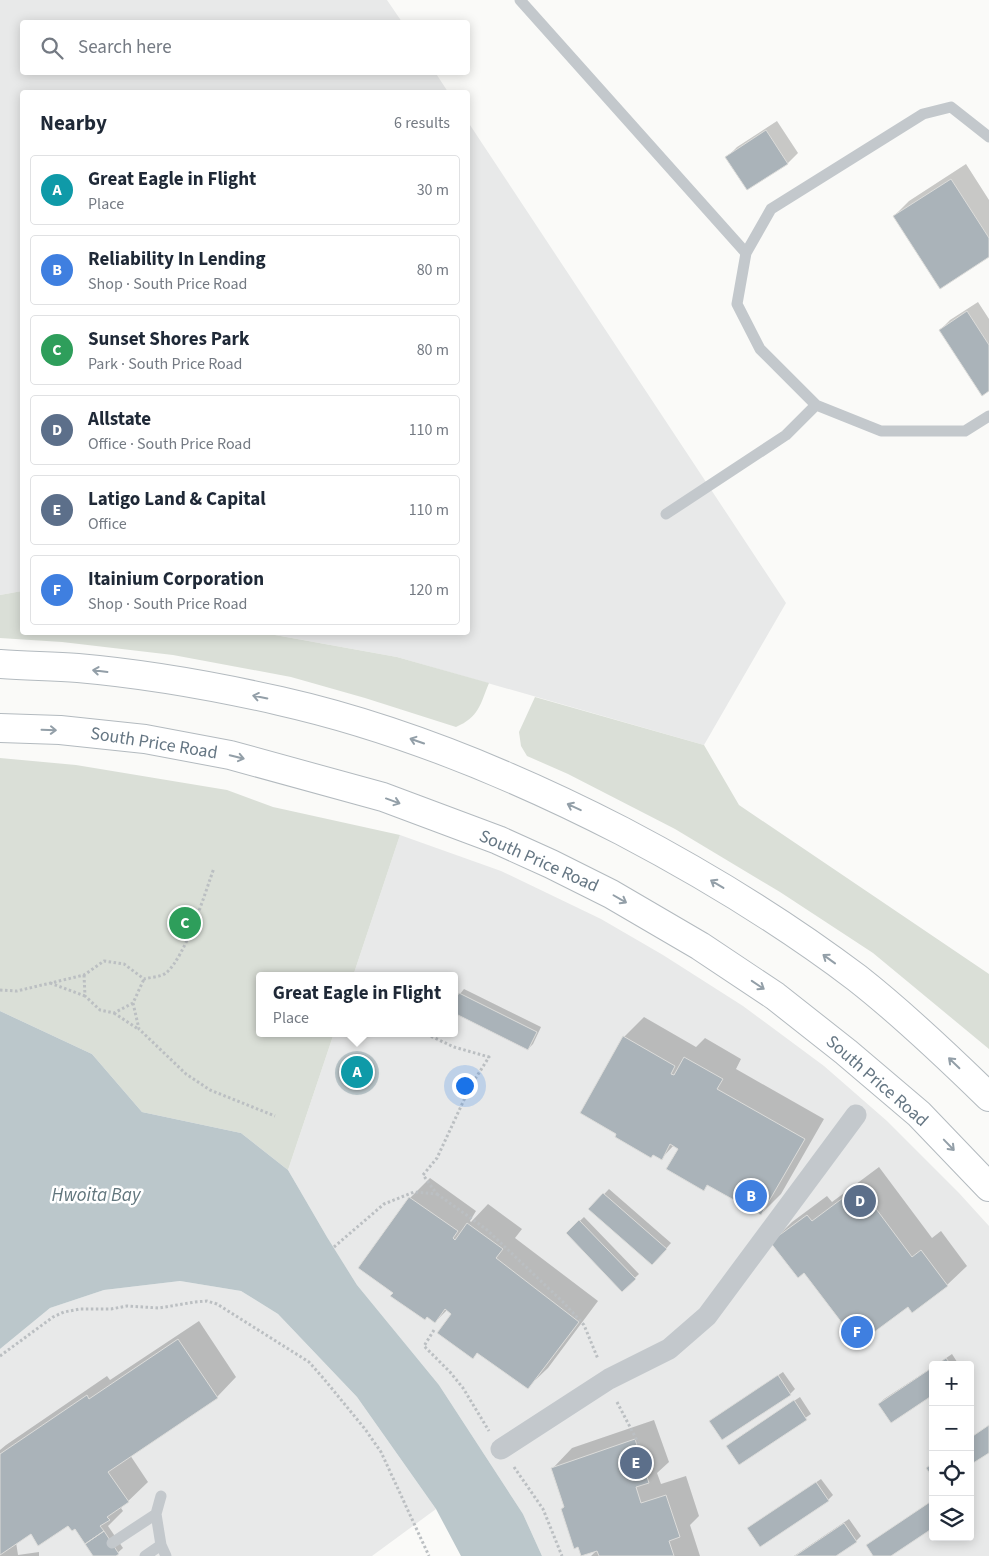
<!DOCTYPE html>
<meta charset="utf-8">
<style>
body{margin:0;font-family:"Source Sans 3",sans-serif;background:#f2f2f3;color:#1f2937}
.controls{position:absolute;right:15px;bottom:15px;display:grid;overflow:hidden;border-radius:5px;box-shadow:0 2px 12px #0003}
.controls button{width:45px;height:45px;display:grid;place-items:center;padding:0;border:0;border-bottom:1px solid #e0e1e3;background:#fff;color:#1f2937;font:25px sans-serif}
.you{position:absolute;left:464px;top:1085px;width:18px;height:18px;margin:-12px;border:4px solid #fff;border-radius:50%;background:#1a73e8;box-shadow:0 0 0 8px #1a73e833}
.badge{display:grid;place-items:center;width:32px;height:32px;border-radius:50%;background:#e4572e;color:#fff;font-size:16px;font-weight:700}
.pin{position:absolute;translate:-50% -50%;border:2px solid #fff;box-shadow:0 1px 5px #0006}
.popup{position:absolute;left:256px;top:972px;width:202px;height:65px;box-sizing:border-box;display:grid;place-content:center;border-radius:5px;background:#fff;filter:drop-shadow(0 1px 4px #0005);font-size:16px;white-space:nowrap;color:#747a83}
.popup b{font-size:19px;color:#1f2937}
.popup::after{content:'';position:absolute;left:50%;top:100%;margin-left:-10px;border:10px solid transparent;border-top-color:#fff}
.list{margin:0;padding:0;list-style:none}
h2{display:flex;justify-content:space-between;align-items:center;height:65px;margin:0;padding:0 20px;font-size:21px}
h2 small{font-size:16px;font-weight:400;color:#747a83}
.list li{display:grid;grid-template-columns:32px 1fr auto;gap:15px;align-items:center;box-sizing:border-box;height:70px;margin:0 10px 10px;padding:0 10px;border:1px solid #e0e1e3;border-radius:5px}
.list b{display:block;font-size:19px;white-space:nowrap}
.list p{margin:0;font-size:16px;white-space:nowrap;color:#747a83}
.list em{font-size:16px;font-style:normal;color:#747a83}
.icon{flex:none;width:28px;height:28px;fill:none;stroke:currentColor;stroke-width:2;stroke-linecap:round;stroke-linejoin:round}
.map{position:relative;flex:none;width:989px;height:1556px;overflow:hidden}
.search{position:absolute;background:#fff;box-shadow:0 2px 12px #0003;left:20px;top:20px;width:450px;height:55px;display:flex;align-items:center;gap:12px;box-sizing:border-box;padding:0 18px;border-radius:5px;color:#747a83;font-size:19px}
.panel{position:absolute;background:#fff;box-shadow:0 2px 12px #0003;left:20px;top:90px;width:450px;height:545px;border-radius:5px}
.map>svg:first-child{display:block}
</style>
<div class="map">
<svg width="989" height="1556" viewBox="0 0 989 1556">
<rect width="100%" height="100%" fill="#fafaf8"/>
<!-- built -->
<path fill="#e8e9e9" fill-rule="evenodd" d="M0,0H387L402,22H22V72H435L448,92H22V591L0,595Z
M468,122L786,603L704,745L397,657L264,633L468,632Z
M400,835L501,871L601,919L663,955L743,1006L824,1066L887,1121L959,1193L989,1226V1556H542L523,1514L439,1385L357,1285L327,1237L288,1170L334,1033H454V976H353ZM933,1365H970V1537H933Z
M180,1281L241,1291L278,1314L357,1397L436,1509L372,1556H0V1349L50,1308L104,1290Z"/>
<!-- green -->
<path fill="#dadfd7" d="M22,591V632L264,633L397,657L489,683C480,705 479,717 456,727L365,698L291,677L173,655L62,642L0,638V595Z
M535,697L704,745L739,805L989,974V1049L873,953L780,892L675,829L568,774L527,756L521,746L519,732Z
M0,758L76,765L227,790L273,807L400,835L353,976H260V1033H334L288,1170L241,1133L142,1112L92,1054L0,1011Z"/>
<!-- water -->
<path fill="#bbc7cb" d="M0,1011L92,1054L142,1112L241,1133L288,1170L327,1237L357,1285L439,1385L523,1514L542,1556H461L436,1509L357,1397L278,1314L241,1291L180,1281L104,1290L50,1308L0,1349Z
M335 1073a22 22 0 1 1 44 0a22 22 0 1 1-44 0Z"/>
<!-- shadow -->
<path fill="#0003" d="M777,121L798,153L788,163L747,189L727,157L737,147Z
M966,164L989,200V255L894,216L909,201Z
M978,302L989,319V390L940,330L950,320Z
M464,989L541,1027L533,1044L528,1049L460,994Z
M644,1017L696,1047L705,1038L741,1059L736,1069L824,1119L781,1194L761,1214L709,1184L704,1189L680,1148L674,1145L662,1158L624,1037Z
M879,1167L932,1238L941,1231L967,1266L947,1285L908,1305L804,1272L772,1242L792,1222L827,1196L832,1202Z
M430,1178L476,1211L470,1221L471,1222L488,1204L522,1229L515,1238L598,1301L548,1368L528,1387L478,1352L473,1357L453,1314L447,1310L435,1322L360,1268L410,1198Z
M609,1189L671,1243L657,1259L590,1209Z
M584,1217L639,1274L622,1290L567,1233Z
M199,1321L236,1377L217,1397L130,1455L148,1482L121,1508L123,1511L108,1526L123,1548L114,1556H94L75,1527L69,1524L31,1532L16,1542L18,1555L39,1552V1556H0V1450L6,1445L107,1376L110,1380Z
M952,1354L959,1365H936Z
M933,1367V1393L879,1404L884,1399Z
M783,1372L795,1389L790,1394L716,1417Z
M800,1397L811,1414L739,1464L732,1442Z
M654,1420L669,1462L657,1473L661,1484L686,1476L699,1516L690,1525L700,1556H591L597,1550L565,1506L553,1468L572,1448Z
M821,1479L833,1495L828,1500L749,1528Z
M849,1519L861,1536L856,1541L834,1556H794Z"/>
<!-- building -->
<path fill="#aab3b9" stroke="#dcdcda" d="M766,130L788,164L747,190L725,157Z
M951,179L989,238V257L940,289L893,216Z
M967,311L989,345V391L982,396L939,330Z
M459,993L537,1032L528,1050L454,1013V1001Z
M623,1036L675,1066L671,1074L674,1075L684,1057L723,1079L717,1089L805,1139L761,1215L707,1185L704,1191L666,1169L678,1149L670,1144L662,1160L653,1155L651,1158L615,1137L616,1134L580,1113Z
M859,1186L912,1257L921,1250L948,1286L912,1313L908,1307L858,1344L804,1273L798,1278L770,1242L807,1215L812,1221Z
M603,1193L667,1249L652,1265L588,1209Z
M409,1197L458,1231L453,1238L455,1240L467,1223L503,1249L496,1258L579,1322L528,1389L477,1353L473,1359L437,1333L451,1314L445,1309L435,1323L427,1317L425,1320L390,1296L393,1293L358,1268Z
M579,1220L636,1279L622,1292L566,1233Z
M178,1339L218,1398L108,1472L129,1502L107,1517L110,1520L100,1526L104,1531L85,1544L75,1529L72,1531L68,1526L38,1546L31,1534L0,1555V1454L87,1395L89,1399Z
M946,1358L951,1365H937Z
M933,1367V1395L891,1423L878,1404Z
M778,1375L791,1395L722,1440L709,1421Z
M794,1400L807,1420L739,1465L726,1446Z
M989,1425V1453L970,1465V1438Z
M635,1439L649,1483L636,1487L641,1503L666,1495L680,1537L669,1541L674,1556H599L597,1551L581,1556L578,1547L574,1549L561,1509L564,1507L551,1468Z
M933,1463V1478L926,1468Z
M816,1482L829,1501L760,1547L747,1528Z
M933,1500V1528L891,1556H873L866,1545Z
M844,1523L857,1542L836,1556H795Z
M104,1531L119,1554L116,1556H93L85,1544Z"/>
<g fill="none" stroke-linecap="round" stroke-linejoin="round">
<!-- secondary casing -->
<g stroke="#b3babf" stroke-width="30">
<path id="secondary" d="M0,664C26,666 52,666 78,668C146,674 214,686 280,701C400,728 513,775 622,831C704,874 783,922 857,978C903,1014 947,1056 989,1097
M0,728L60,730L145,739L230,755L383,797L498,840L551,864L611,894L700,946L775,996L846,1052L919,1114L989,1187"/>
</g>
<!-- path -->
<path stroke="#bbbfc2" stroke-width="3" stroke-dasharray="2.5 2.5" stroke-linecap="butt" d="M84,975L85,996L100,1010L114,1013L133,1003L144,979
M50,983L85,996
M0,990L17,991L84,975L104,961L124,964L144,979C151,977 161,977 166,973C186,956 205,893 214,868
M133,1003L139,1029L186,1074L210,1090L275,1116
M114,1013L138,1029
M437,1194L486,1229L564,1303L584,1325L598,1359
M334,1247L384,1204L414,1192L437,1194L423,1175L437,1158L470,1087L489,1057L454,1047L424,1033
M434,1330L424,1346L450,1372L463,1388L489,1431
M0,1356L53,1317L64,1312L80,1309H111L127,1306L159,1308L195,1302L207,1301L217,1304L309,1362L324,1379L365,1429L381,1452L429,1556
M617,1402L643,1452
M514,1467L543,1509L562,1556"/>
<!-- lane -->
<path stroke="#c3c8cc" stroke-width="11" d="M520,0L746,253
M989,137L951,107L923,114L771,209L746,253L737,304L760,349L816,405L881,431H965L989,416
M666,514L786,435L816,405
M161,1496L156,1514L161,1545L166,1556
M112,1543L156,1514
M145,1556L161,1545"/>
<!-- street -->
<path stroke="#c3c8cc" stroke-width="21" d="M501,1449L609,1379L669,1349L707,1316L856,1115"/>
<!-- secondary -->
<use href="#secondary" stroke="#fff" stroke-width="28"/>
</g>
<!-- one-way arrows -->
<defs><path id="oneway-shaft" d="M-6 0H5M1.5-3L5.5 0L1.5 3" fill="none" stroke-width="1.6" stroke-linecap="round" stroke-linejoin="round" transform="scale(1.25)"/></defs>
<g stroke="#939fa8">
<use href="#oneway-shaft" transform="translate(100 671) rotate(-173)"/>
<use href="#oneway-shaft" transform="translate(260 697) rotate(-169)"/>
<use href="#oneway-shaft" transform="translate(49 730) rotate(2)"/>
<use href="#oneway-shaft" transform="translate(417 741) rotate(-161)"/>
<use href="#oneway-shaft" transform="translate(237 757) rotate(14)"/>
<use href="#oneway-shaft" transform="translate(393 801) rotate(20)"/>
<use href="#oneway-shaft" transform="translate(574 807) rotate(-155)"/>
<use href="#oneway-shaft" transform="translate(717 884) rotate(-149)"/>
<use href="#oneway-shaft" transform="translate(620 899) rotate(30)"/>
<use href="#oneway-shaft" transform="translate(829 959) rotate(-144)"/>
<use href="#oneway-shaft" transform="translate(758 985) rotate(34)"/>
<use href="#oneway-shaft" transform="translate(954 1063) rotate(-136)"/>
<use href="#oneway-shaft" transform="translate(949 1145) rotate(46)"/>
</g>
<g text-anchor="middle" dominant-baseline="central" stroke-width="5" stroke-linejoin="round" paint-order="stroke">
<!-- street labels -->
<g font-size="18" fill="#657683" stroke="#fff">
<text transform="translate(154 743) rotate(9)">South Price Road</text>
<text transform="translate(539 861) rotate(24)">South Price Road</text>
<text transform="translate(877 1081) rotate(41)">South Price Road</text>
</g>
<!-- water labels -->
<g font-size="19" font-style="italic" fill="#60757c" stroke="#fff">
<text x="96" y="1195">Hwoita Bay</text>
</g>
</g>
</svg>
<div class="controls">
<button>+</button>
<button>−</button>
<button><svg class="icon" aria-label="locate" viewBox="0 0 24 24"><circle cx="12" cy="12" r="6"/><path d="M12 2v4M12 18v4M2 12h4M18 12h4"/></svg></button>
<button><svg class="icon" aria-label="layers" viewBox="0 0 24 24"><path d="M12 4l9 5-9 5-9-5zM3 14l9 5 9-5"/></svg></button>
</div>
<div class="you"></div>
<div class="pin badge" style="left:357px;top:1072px;background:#0f9aa8">A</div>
<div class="popup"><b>Great Eagle in Flight</b>Place</div>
<div class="pin badge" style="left:751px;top:1196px;background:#3f7fe0">B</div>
<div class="pin badge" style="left:185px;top:923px;background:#2e9e5b">C</div>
<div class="pin badge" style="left:860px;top:1201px;background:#5c6f8a">D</div>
<div class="pin badge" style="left:636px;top:1463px;background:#5c6f8a">E</div>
<div class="pin badge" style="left:857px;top:1332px;background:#3f7fe0">F</div>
<div class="search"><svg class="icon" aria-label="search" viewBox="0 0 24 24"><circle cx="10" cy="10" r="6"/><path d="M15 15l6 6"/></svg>Search here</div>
<section class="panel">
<h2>Nearby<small>6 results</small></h2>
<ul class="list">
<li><span class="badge" style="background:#0f9aa8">A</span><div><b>Great Eagle in Flight</b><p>Place</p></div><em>30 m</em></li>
<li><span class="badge" style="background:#3f7fe0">B</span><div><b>Reliability In Lending</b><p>Shop · South Price Road</p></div><em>80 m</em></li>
<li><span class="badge" style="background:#2e9e5b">C</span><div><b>Sunset Shores Park</b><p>Park · South Price Road</p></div><em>80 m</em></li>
<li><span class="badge" style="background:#5c6f8a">D</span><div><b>Allstate</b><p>Office · South Price Road</p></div><em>110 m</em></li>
<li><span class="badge" style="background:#5c6f8a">E</span><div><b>Latigo Land &amp; Capital</b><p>Office</p></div><em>110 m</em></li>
<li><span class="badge" style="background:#3f7fe0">F</span><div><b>Itainium Corporation</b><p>Shop · South Price Road</p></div><em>120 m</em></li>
</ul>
</section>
</div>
